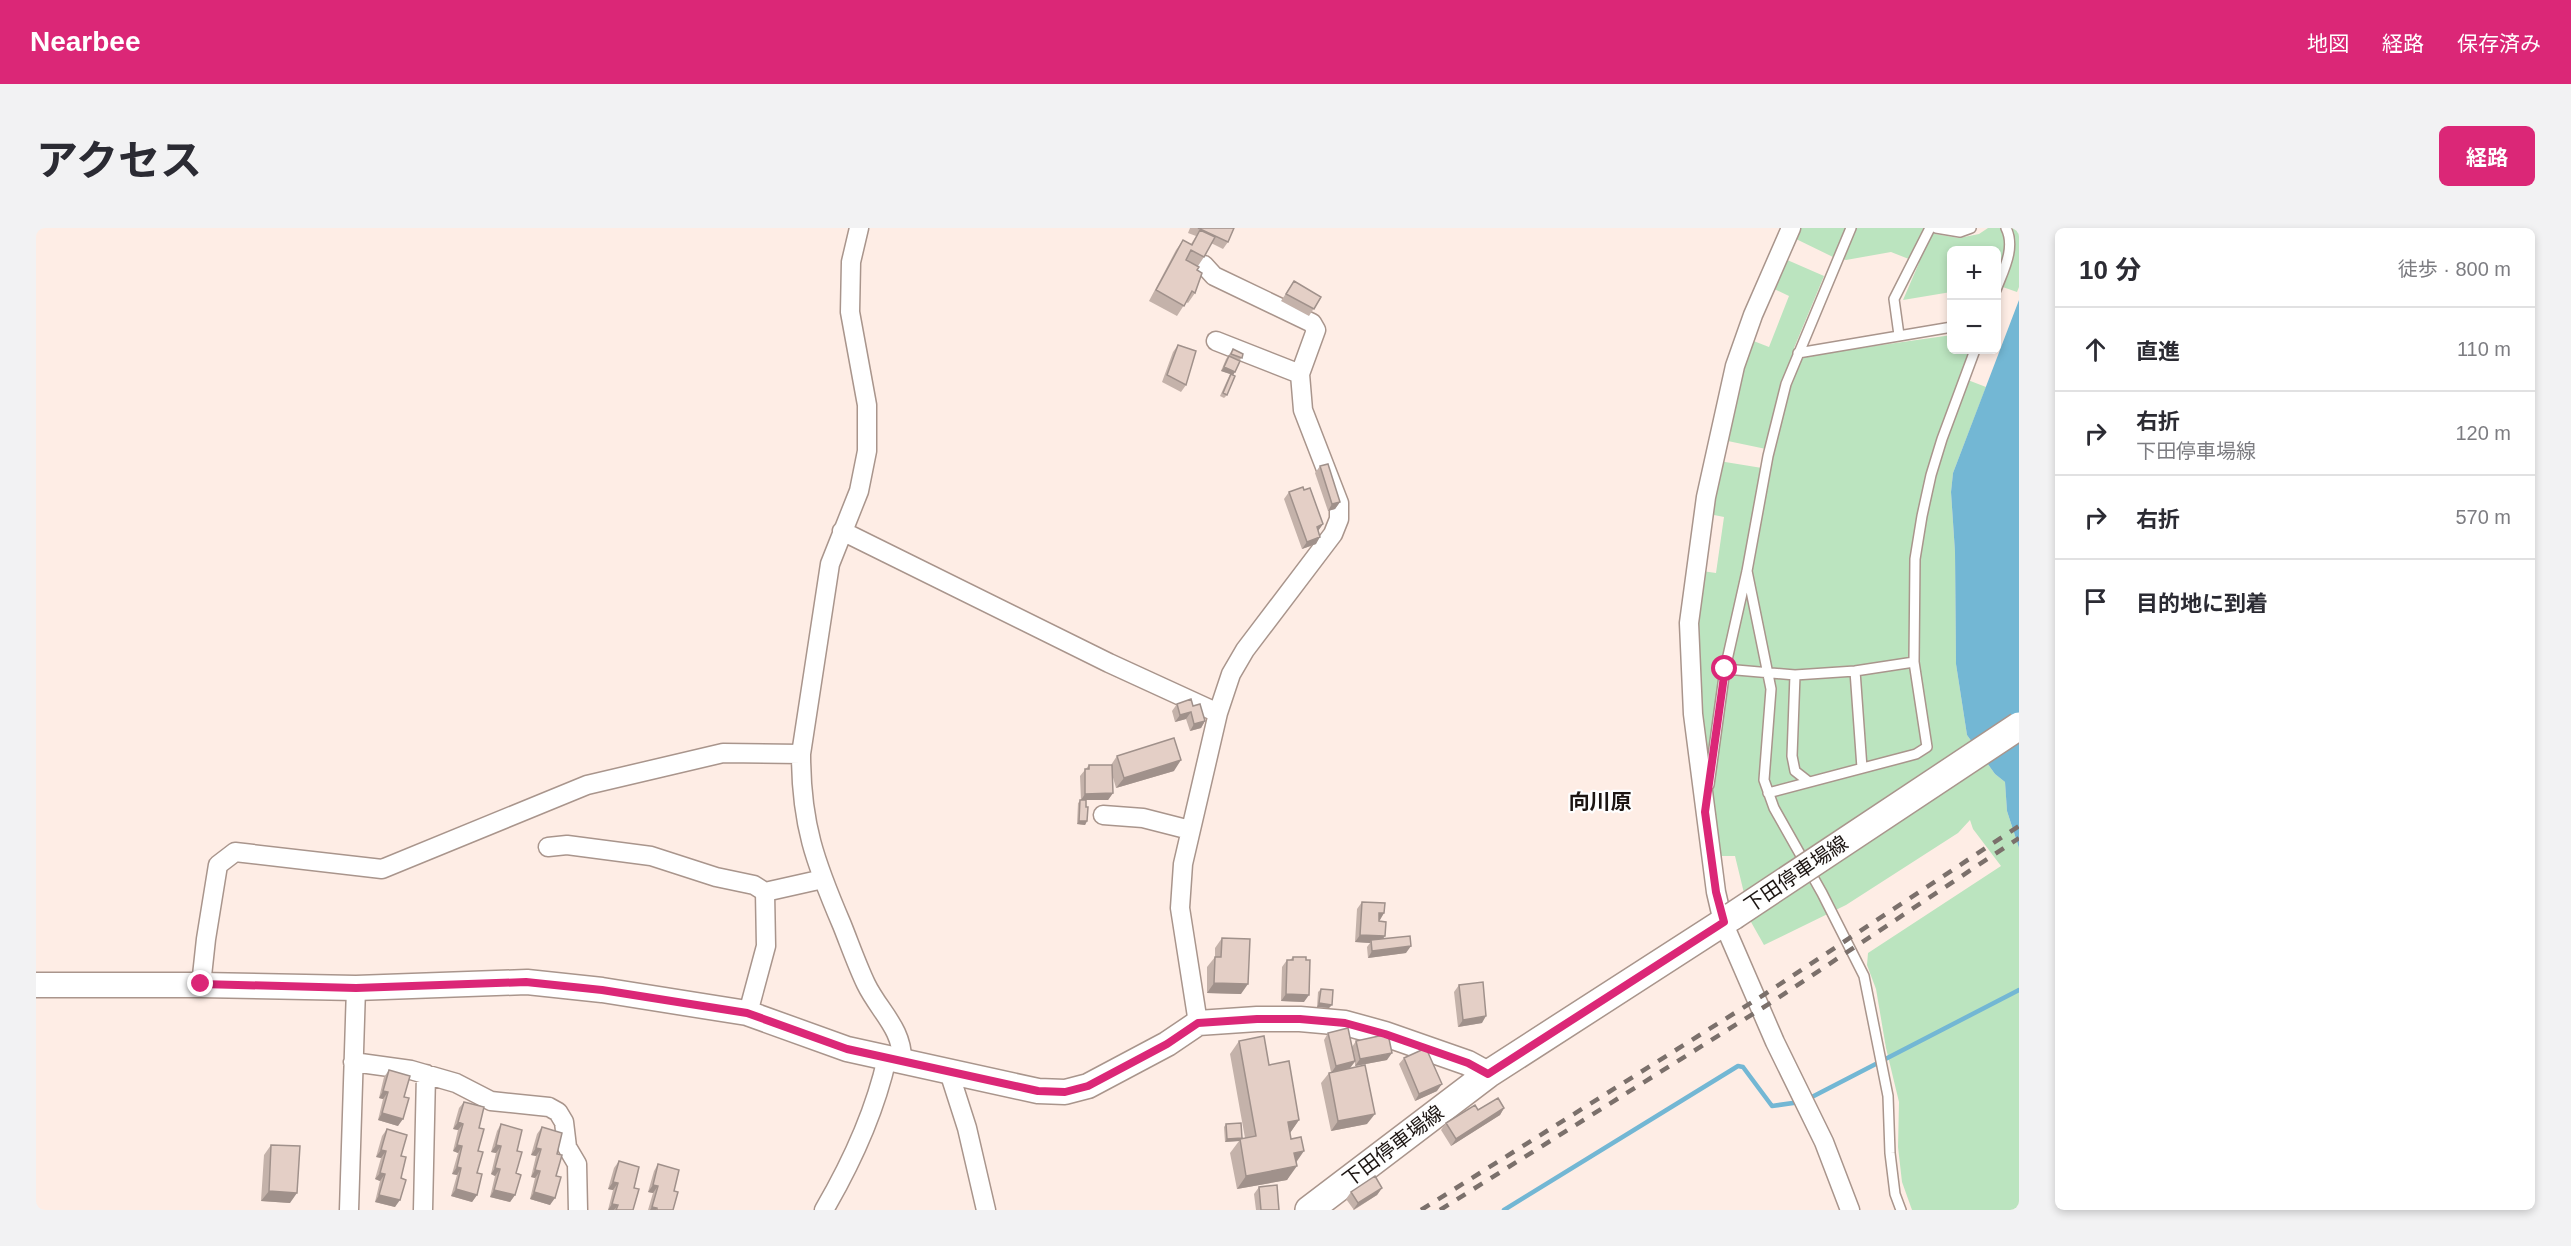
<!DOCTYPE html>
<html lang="ja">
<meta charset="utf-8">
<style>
body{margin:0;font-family:Arial,"Noto Sans JP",sans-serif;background:#f2f2f3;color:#2b2b33}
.controls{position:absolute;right:18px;top:18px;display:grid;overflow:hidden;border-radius:9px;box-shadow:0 3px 9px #0003}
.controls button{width:54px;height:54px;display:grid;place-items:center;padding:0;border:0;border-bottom:2px solid #e1e1e2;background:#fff;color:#2b2b33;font:30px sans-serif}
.stop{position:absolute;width:18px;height:18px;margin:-14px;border:4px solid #db2777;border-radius:50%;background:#fff}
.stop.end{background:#db2777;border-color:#fff;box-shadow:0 2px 6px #0008}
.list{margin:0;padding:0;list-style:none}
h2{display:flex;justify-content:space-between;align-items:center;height:78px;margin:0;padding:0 24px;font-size:26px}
h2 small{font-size:20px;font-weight:400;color:#7c7c81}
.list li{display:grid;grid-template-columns:39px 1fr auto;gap:18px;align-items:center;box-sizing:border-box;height:84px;padding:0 24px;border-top:2px solid #e1e1e2}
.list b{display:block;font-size:22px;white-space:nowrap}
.list p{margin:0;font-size:20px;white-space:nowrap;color:#7c7c81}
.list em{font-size:20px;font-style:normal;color:#7c7c81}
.icon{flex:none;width:33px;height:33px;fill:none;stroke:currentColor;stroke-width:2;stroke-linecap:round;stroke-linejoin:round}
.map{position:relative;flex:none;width:1983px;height:982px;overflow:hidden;border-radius:9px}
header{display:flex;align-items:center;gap:36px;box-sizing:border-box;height:84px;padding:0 30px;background:#db2777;color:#fff}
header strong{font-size:28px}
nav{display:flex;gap:33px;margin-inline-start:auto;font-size:21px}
.intro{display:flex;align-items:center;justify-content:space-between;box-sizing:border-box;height:144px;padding:0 36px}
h1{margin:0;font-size:42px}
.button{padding:15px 27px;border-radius:9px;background:#db2777;color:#fff;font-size:21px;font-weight:700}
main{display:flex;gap:36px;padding:0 36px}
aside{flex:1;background:#fff;border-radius:9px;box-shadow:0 3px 9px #0003}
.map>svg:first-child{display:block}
</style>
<header>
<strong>Nearbee</strong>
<nav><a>地図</a><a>経路</a><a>保存済み</a></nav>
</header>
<div class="intro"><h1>アクセス</h1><a class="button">経路</a></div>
<main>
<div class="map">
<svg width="1983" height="982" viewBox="0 0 1983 982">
<rect width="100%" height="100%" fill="#feede5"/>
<!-- green -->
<path fill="#bbe4bf" d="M1763,0H1887L1899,6L1923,10L1943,6L1952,0H1983V59L1981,64L1961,57L1960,22H1916L1915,64L1867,72L1883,35L1855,24L1810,32L1797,29L1758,10Z
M1749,31L1788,48L1758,120L1775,127L1916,107V122H1934L1924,149L1950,159L1917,245L1915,264L1919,324L1920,436L1931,507L1959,546L1969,554L1971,583L1983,620V982H1876L1866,954L1862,919L1863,874L1850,820L1840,761L1831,737L1832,725L1965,638L1937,601L1934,592L1922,605L1810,677L1728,717L1715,694L1699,628H1683L1670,537L1660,414L1666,343L1680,345L1688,289L1673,286L1683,233L1726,240L1730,221L1687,212L1715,112L1733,119L1753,68L1736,60Z"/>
<!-- water -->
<path fill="#73b7d4" d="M1983,72V620L1971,583L1969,554L1959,546L1931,507L1920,436L1919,324L1915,264L1917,245Z"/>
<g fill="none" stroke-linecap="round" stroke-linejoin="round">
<!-- stream -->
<path stroke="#73b7d4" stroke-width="4.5" d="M1772,871L1983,762
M1468,982L1702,838L1707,839L1736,878L1764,874"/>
<!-- service casing -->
<g stroke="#a9958c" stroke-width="12">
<path id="service" d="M1900,0L1924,4L1935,0
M1960,62C1967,43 1980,20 1970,0
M1863,107L1858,71L1894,0
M1762,125L1916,99
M1711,343L1735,461L1728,552L1738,580L1786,665L1828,748L1852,868L1854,925L1859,966L1865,982
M1689,441L1759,447L1819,443L1878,434
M1819,443L1826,540
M1759,447L1756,528L1759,543L1773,554
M1673,557L1689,441L1711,343L1732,228L1750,156L1815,0
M1732,565L1880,526L1891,519L1878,434L1879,331L1886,288L1895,247L1906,211L1939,122"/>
</g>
<!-- minor casing -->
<g stroke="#a9958c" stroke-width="21">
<path id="minor" d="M823,0L815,34L814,84L831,177V223L823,263L794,336L765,526C765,596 779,634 806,697C814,717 821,737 830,756C843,783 867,801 866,833
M1755,0L1717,87L1699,138L1670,269L1653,395L1657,486L1680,664L1687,694L1739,814L1788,914L1814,982
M1168,37L1178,48L1276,95L1280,102L1264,146
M806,303L1073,435L1182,485
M1067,587L1107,590L1154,602
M512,619L531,617L615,628L680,649L718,657L729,664L787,651
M165,757L170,711L182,637L199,624L346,641L551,557L687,525L765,526
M712,785L730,718L729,664
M1162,795L1144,680L1147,636L1182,485L1195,446L1209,422L1297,306L1303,291V275L1267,182L1264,146L1180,113
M317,834L375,842L420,855L455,873L513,879L522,884L528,894L531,919L541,936L542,982
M913,844L931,900L950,982
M313,982L320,760
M387,982L390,846
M788,982C816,934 839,884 851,830"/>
</g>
<!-- tertiary casing -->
<g stroke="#a9958c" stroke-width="27">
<path id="tertiary" d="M0,757H165L320,760L491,754L566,762L711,785L811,821L1002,863L1029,864L1052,858L1131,816L1162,795L1221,791H1264L1309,795L1349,806L1432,835L1452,846"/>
</g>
<!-- secondary casing -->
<g stroke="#a9958c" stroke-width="30">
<path id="secondary" d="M1273,982L1452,846L1697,688"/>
</g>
<!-- service -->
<use href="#service" stroke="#fff" stroke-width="9"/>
<!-- minor -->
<use href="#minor" stroke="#fff" stroke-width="18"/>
<!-- tertiary -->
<use href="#tertiary" stroke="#fff" stroke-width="24"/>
<!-- secondary -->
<use href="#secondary" stroke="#fff" stroke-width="27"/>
<!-- rail -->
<path stroke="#7b706b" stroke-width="4.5" stroke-dasharray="10 10" stroke-linecap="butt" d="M1385,982L1729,766L1983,598
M1404,982L1736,774L1983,610"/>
<!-- secondary-bridge casing -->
<g stroke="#a9958c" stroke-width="30" stroke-linecap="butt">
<path id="secondary-bridge" d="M1697,688L1983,498"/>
</g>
<!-- secondary-bridge -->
<use href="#secondary-bridge" stroke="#fff" stroke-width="27"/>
</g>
<!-- wall -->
<path fill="#c4b2aa" d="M1154,0H1198L1192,14L1187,21L1175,15L1168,29L1162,38L1159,65L1152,75L1150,74L1141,88L1113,73L1140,22L1147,12L1155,16L1160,8L1152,5Z
M1258,53L1285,69L1273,88L1245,73Z
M1142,117L1150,157L1145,164L1126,154L1137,124Z
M1197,121L1207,126L1197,147L1191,167L1188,170L1184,168L1194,146L1185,143L1190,131Z
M1284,238L1304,274L1299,281L1292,283L1279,245Z
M1268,262L1287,296L1282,303L1280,316L1266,321L1248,271L1253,264Z
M1141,476L1157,478L1169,493L1165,500L1154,503L1150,491L1139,494L1136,483Z
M1081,528L1138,543L1080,560L1076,546L1077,565L1072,572H1050L1051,593L1049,597L1041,596L1042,575L1045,572L1044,548L1053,537H1075Z
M1326,674L1348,685L1343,692L1347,711L1370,725L1332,730L1331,719L1334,715L1319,714L1321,681Z
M1186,710L1205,766L1171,765V739L1179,729V720Z
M1257,729L1268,774L1245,773L1246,739L1251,732H1254Z
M1423,757L1446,795L1422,799L1418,764Z
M1285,761L1293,780L1281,779L1282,764Z
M1292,805L1316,819L1320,813L1351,832L1319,838V834L1314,840L1331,896L1295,903L1285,855L1293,845L1295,844L1288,812Z
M1203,813L1233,837L1263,892L1254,905L1260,935L1251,952L1201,961L1194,925L1203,913L1189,914L1188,899L1190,896L1205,911L1209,910L1194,826Z
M1368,830L1401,863L1379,873L1363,836Z
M353,842L368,869L362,898L342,892L347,871L343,870L348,849Z
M428,874L443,900L441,967L436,974L415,968L421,947L416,946L422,925L417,923L422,902L417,901L423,880Z
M1468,880L1464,887L1415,918L1405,902L1410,895L1442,882Z
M465,896L481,923L479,967L474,974L454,969L459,948L455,946L460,925L455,924L461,903Z
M506,899L521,926L520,948L514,977L494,971L499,950L495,949L500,928L495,927L501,906Z
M351,901L365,928V950L359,979L339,974L344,953L339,951L345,930L340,929L346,908Z
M235,917L254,975L225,973L228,927Z
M583,933L598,960L597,982H572L577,962L572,961L578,940Z
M622,936L638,963L637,982H612L617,965L612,964L618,943Z
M1223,959L1243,982H1220L1218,966Z
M1346,960L1341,967L1318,982L1310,971L1315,964Z"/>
<!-- shaded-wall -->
<path fill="#a0918b" d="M1188,139L1199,144L1197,147L1185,143Z
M1304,274L1299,281L1292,283L1296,276Z
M1287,296L1282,303L1281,299Z
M1284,309L1280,316L1266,321L1271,314Z
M1155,484L1150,491L1139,494L1144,487Z
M1169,493L1165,500L1154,503L1158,496Z
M1145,532L1138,543L1080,560L1088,550Z
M1077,565L1072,572H1045L1049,566Z
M1043,593H1051L1049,597L1041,596Z
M1343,685H1348L1344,692H1339Z
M1324,707L1349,708L1344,715L1335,712L1334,715L1319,714Z
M1375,718L1370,725L1332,730L1336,723Z
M1178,755L1212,756L1205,766L1171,765Z
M1250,766L1273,767L1268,774L1245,773Z
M1283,775L1296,777L1293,780L1281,779Z
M1450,788L1446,795L1422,799L1427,792Z
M1356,825L1351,832L1319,838L1324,831Z
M1319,833L1314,840L1295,845L1300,838Z
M1406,856L1401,863L1379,873L1383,866Z
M347,863L352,864L347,871L343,870Z
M1468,880L1464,887L1415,918L1420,911Z
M346,885L367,891L362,898L342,892Z
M1339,886L1331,896L1295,903L1302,893Z
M1263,892L1254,905L1252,894Z
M422,894L427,896L422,902L417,901Z
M1206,910L1203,913L1189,914L1191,911Z
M421,917L426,918L422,925L417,923Z
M460,917L465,918L460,925L455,924Z
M500,920L505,921L500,928L495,927Z
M345,922L350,923L345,930L340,929Z
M1268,923L1259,936L1258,925Z
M1261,938L1251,952L1201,961L1210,948Z
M421,939L425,940L421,947L416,946Z
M459,940L464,941L459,948L455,946Z
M499,942L504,943L499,950L495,949Z
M344,945L349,946L344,953L339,951Z
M577,954L582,955L577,962L572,961Z
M617,957L622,958L617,965L612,964Z
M1346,960L1341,967L1317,982L1322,975Z
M420,961L441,967L436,974L415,968Z
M458,962L479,967L474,974L454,969Z
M233,963L261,965L254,975L225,973Z
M498,964L519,970L514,977L494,971Z
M343,967L364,972L359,979L339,974Z
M576,976L582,977L578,982H572Z
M616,979L621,980L620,982H614Z"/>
<!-- building -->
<path fill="#e4cfc6" stroke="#a0918b" stroke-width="1.5" d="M1162,0H1198L1192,14Z
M1164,2L1179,9L1168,29L1155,22L1150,32L1163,39L1161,42L1166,45L1159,65L1156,63L1148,78L1120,62L1147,12L1156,17Z
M1258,53L1285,69L1278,81L1250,66Z
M1142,117L1160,123L1150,157L1131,147Z
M1197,121L1207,126L1206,130L1195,126Z
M1193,128L1204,133L1199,144L1188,139Z
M1195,146L1199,148L1191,167L1187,165Z
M1292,236L1304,274L1296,276L1284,238Z
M1267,259L1268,262L1274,260L1287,296L1281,299L1284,309L1271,314L1253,264Z
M1155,471L1157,478L1164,476L1169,493L1158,496L1155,484L1144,487L1141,476Z
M1138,510L1145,532L1088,550L1081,528Z
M1053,537H1076L1077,565L1049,566V541H1053Z
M1044,572H1050V579H1052L1051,593H1043Z
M1326,674L1349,675L1348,685H1343V693L1350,694L1349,708L1324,707Z
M1374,708L1375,718L1336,723L1335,712Z
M1186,710L1214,711L1212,756L1178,755L1179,729H1185Z
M1257,729H1270V732H1274L1273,767L1250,766L1251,732H1257Z
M1447,754L1450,788L1427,792L1423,757Z
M1285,761L1297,762L1296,777L1283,775Z
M1312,800L1319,833L1300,838L1292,805Z
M1352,806L1356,825L1324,831L1320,813Z
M1228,808L1233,837L1253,833L1263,892L1252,894L1255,911L1265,909L1268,923L1258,925L1261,938L1210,948L1204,911L1220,908L1203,813Z
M1390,820L1406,856L1383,866L1368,830Z
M1329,837L1339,886L1302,893L1293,845Z
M353,842L374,848L368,869L373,870L367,891L346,885L352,864L347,863Z
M1462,870L1468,880L1420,911L1410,895L1439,877L1442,882Z
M428,874L448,879L443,900L448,901L442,923L447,924L441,945L446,946L441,967L420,961L425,940L421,939L426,918L421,917L427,896L422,894Z
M1205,895L1206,910L1191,911L1190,896Z
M465,896L486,902L481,923L486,924L480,945L485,947L479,967L458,962L464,941L459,940L465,918L460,917Z
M506,899L526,905L521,926L526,927L520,948L525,949L519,970L498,964L504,943L499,942L505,921L500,920Z
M351,901L371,907L365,928L370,929L365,950L370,952L364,972L343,967L349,946L344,945L350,923L345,922Z
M235,917L264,918L261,965L233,963Z
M583,933L603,939L598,960L603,961L597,982H580L582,977L576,976L582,955L577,954Z
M622,936L643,942L638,963L642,964L637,982H621V980L616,979L622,958L617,957Z
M1339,948L1346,960L1322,975L1315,964Z
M1241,957L1243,982H1225L1223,959Z"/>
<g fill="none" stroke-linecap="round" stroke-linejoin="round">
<!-- route -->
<path stroke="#db2777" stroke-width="8" d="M165,756L320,760L490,754L566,762L711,785L811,821L1002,863L1029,864L1052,858L1131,816L1162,795L1221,791H1264L1309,795L1349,806L1432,835L1452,846L1688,694L1680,664L1669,584L1689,441"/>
</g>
<g text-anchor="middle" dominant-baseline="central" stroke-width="4.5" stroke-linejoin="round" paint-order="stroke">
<!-- street labels -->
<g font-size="20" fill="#1b1411" stroke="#fefefe">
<text transform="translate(1760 646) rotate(-34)">下田停車場線</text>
<text transform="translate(1357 918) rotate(-37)">下田停車場線</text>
</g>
<!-- neighbourhood labels -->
<g font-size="21" font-weight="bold" fill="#1b1411" stroke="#fefefe">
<text x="1564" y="573">向川原</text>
</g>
</g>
</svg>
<div class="controls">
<button>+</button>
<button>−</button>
</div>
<div class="stop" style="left:1689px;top:441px"></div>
<div class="stop end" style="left:165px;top:756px"></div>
</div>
<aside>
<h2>10 分<small>徒歩 · 800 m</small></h2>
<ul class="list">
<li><svg class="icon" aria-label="ahead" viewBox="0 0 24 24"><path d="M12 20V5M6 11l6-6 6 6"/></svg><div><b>直進</b></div><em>110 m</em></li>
<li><svg class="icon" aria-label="right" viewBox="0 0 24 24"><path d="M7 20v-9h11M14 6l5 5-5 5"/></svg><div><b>右折</b><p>下田停車場線</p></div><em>120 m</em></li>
<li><svg class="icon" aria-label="right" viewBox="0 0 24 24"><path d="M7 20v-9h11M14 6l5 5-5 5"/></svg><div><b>右折</b></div><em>570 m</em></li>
<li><svg class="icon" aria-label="arrive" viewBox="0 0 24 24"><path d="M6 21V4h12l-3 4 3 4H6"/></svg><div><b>目的地に到着</b></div></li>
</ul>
</aside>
</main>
